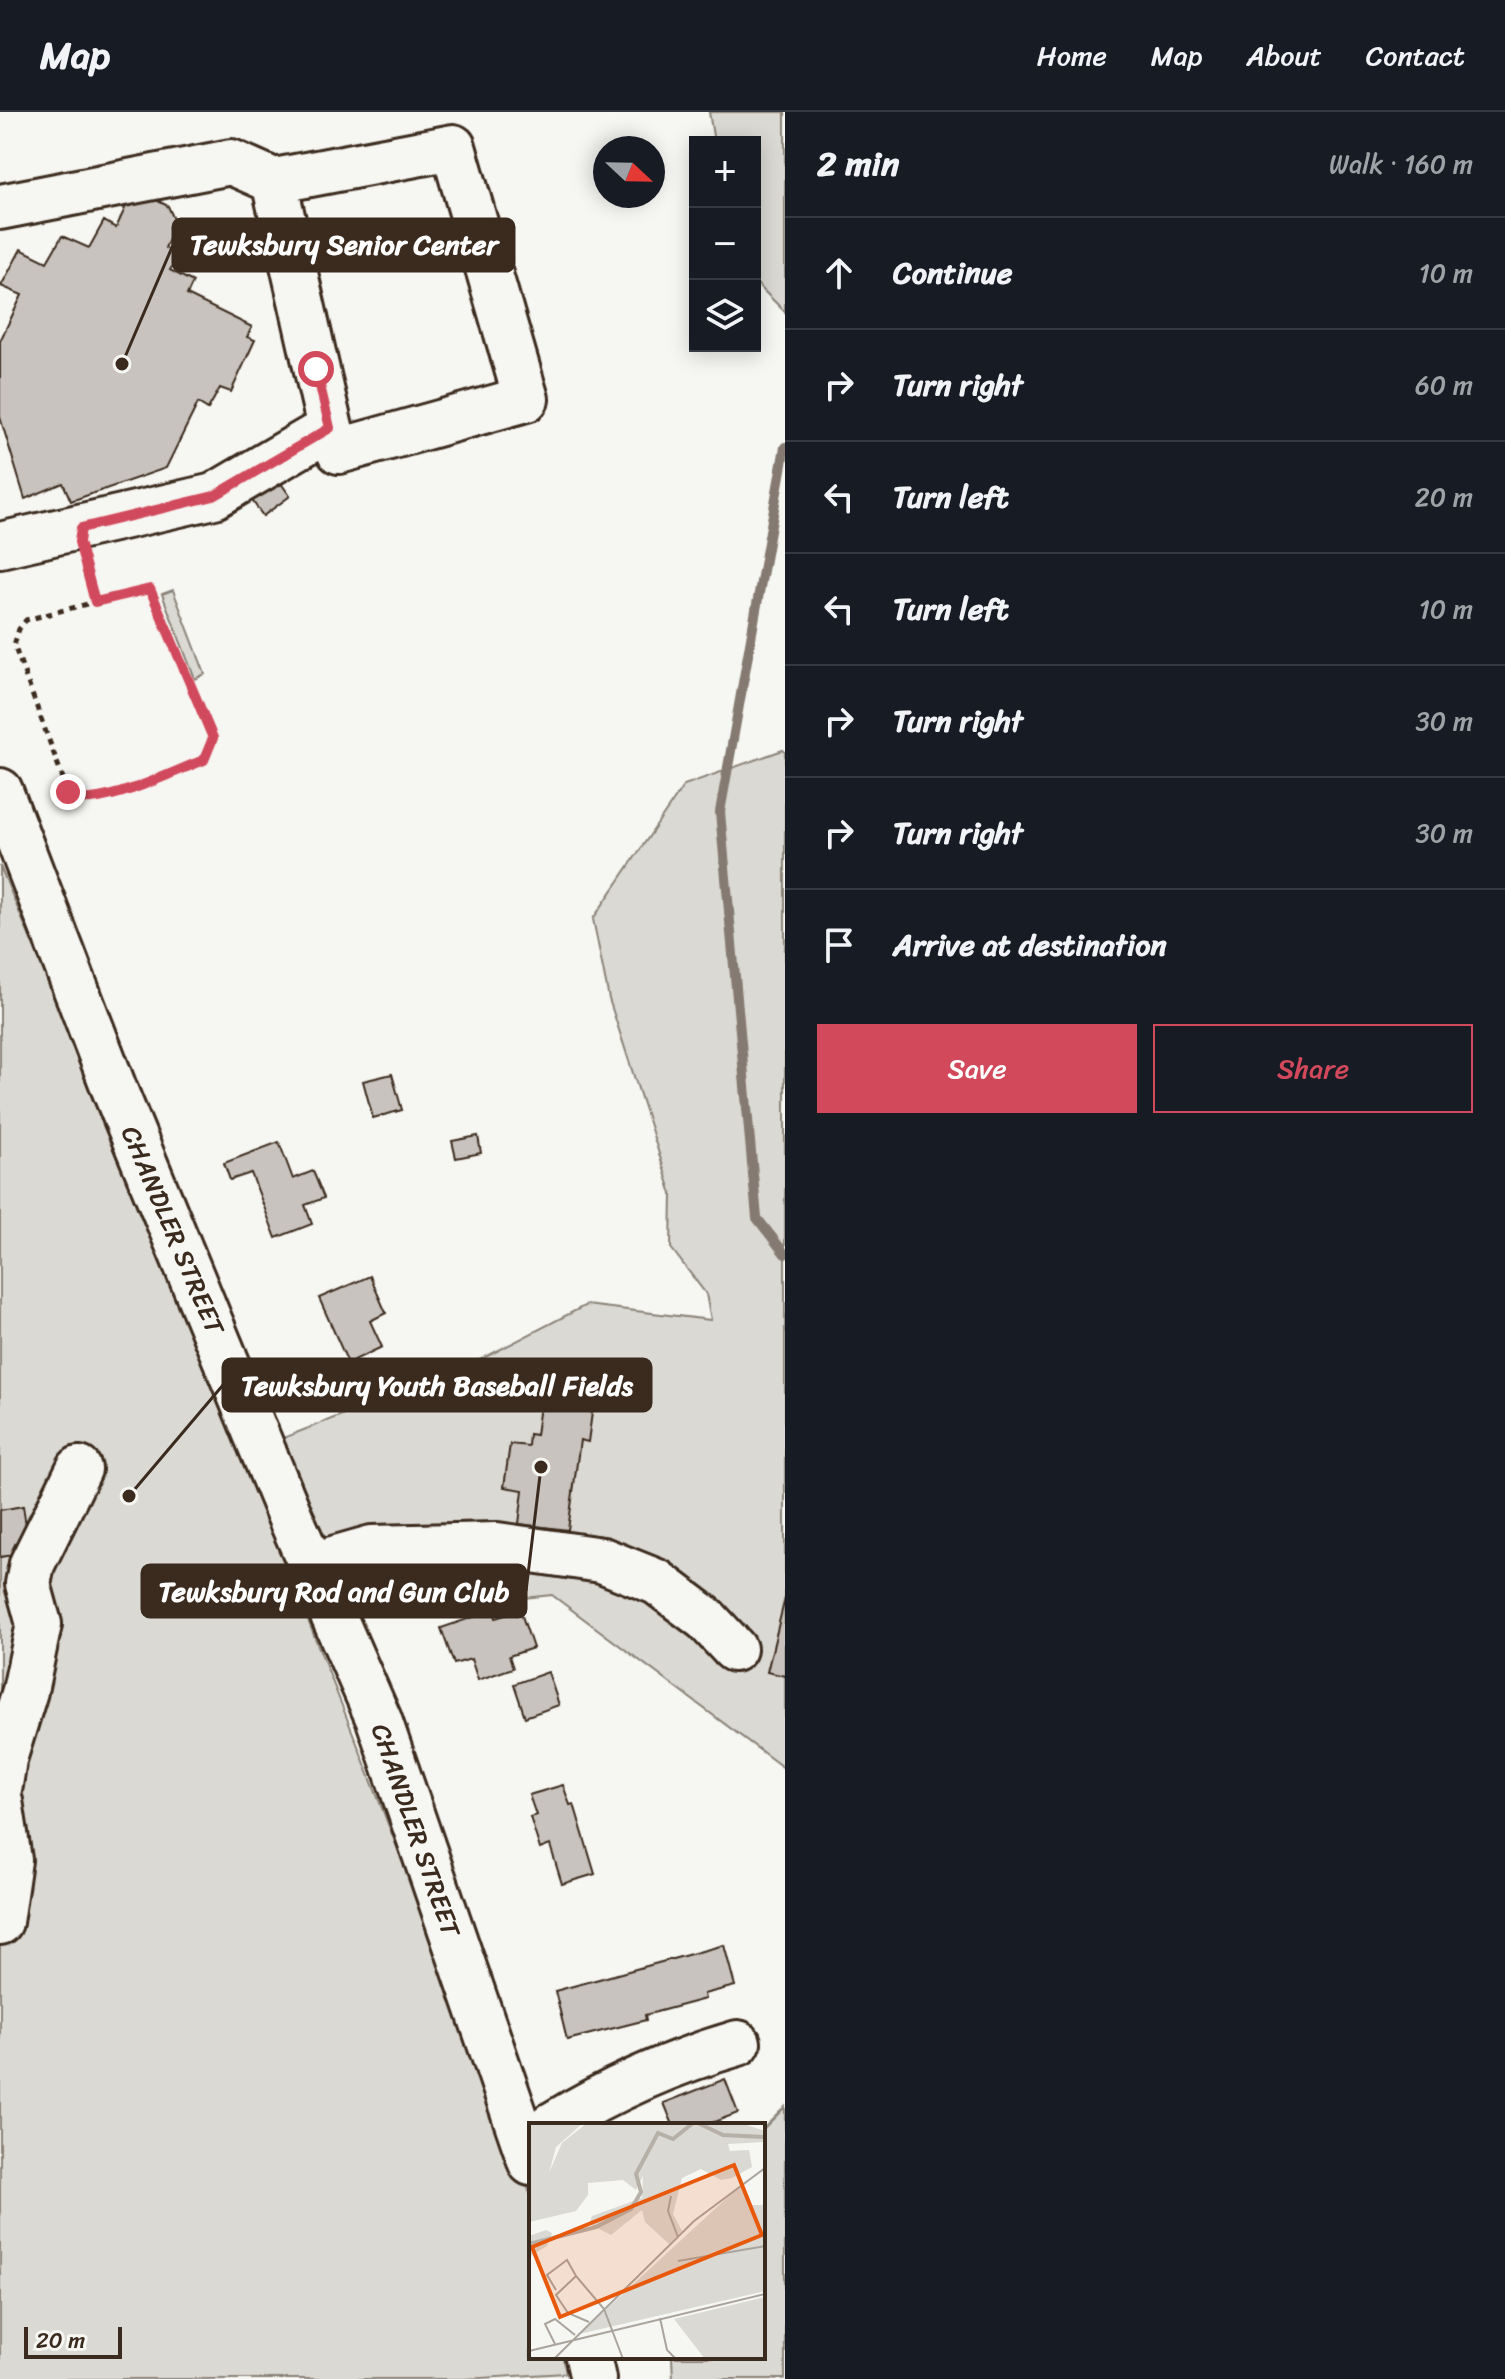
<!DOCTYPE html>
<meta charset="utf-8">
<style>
body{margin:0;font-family:Sriracha,sans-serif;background:#242831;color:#f1f3f6}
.controls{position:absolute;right:24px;top:24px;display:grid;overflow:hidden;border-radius:0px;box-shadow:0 4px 20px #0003}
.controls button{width:72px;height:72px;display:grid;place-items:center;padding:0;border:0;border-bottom:2px solid #363941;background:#171b24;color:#f1f3f6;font:40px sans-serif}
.compass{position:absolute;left:593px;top:24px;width:72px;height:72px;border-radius:50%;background:#171b24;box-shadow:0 4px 20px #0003;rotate:112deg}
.scale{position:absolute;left:24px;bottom:20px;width:98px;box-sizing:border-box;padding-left:8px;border:4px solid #3b2a1e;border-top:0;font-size:22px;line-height:28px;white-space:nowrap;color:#3b2a1e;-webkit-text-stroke:6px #f6f6f2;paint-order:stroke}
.stop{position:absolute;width:24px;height:24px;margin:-18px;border:6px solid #d1495b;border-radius:50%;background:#fff}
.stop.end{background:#d1495b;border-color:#fff;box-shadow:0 2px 8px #0008}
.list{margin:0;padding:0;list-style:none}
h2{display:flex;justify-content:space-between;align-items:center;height:104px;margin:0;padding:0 32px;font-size:34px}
h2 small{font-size:26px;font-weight:400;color:#9ea1a6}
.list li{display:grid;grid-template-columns:52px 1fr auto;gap:24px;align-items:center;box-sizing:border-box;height:112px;padding:0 32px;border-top:2px solid #363941}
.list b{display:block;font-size:30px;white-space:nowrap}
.list em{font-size:26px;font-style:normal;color:#9ea1a6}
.actions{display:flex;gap:16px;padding:24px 32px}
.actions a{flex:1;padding:18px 0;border:2px solid #d1495b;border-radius:0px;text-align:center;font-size:28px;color:#d1495b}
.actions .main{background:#d1495b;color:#fff}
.icon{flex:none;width:44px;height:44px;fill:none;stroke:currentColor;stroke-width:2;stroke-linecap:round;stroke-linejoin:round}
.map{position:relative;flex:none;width:785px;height:2267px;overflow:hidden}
header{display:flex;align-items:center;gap:48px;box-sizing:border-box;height:112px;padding:0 40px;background:#171b24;border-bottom:2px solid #363941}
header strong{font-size:38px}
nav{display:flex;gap:44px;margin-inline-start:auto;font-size:28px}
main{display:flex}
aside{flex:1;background:#171b24}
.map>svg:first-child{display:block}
</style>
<header>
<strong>Map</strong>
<nav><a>Home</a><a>Map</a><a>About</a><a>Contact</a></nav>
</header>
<main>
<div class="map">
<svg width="785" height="2267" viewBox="0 0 785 2267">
<rect width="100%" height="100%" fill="#f6f6f2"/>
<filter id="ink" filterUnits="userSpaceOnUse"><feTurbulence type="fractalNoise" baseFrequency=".0125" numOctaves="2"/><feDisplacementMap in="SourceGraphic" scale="16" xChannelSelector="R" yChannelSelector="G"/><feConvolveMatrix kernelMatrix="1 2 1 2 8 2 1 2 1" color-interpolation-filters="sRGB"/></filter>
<g filter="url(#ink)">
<!-- green -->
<path fill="#dad9d3" stroke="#8a8278" stroke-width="2" d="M709,0H785V200L755,170V30H714Z
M173,478L205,562L195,567L162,482Z
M783,638L785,640V1657L552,1483L353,1504L278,1328L474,1251L586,1193L711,1208L706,1182L671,1136L672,1082L609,887L593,807L684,673Z
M0,754L157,1129L360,1639L531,2084V2245H563L566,2261L465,2267H0Z
M785,1995V2267H673L672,2245H763V2017Z"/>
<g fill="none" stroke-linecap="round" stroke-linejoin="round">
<!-- stream -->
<path stroke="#857a71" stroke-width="10" d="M785,335L720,700L757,1106L785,1142"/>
</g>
<!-- building -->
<path fill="#c8c3be" stroke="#3b2a1e" stroke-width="2" d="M152,86L168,94L176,112L165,136L180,142L170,158L193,170L187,183L252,215L247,225L255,228L231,280L220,276L208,297L198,291L166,356L71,389L63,371L25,387L0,305V229L22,183L1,174L21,137L47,150L62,124L89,136L104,109L116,116L127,92Z
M278,367L290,384L263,404L251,387Z
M392,962L402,998L373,1006L363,969Z
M478,1024L481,1041L456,1046L452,1029Z
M279,1030L293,1067L313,1059L324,1086L305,1093L312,1112L276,1126L251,1061L230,1068L224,1051Z
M370,1164L386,1201L370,1209L382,1235L348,1251L319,1186Z
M542,1279L594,1286L588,1330L580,1328L568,1418L519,1412L523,1378L504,1375L510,1332L528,1334L529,1322L536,1323Z
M23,1394L30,1440L0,1445V1398Z
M785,1486V1564L767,1560Z
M494,1498L496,1506L520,1498L533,1536L509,1544L513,1556L478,1568L471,1547L454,1552L441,1516Z
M548,1560L559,1593L525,1605L514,1572Z
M563,1673L570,1693L574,1692L595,1762L562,1772L550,1733L540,1737L530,1705L536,1703L529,1683Z
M724,1833L735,1874L704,1882L705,1887L645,1903L646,1908L567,1928L555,1879Z
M725,1967L738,2001L706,2013H673L664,1991Z"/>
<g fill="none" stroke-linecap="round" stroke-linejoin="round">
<!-- minor casing -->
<g stroke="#3b2a1e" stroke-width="50">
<path id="minor" d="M274,69L453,35L526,287L339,339L330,316
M0,95L231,50L274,69L330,316L214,384L0,433
M0,679L115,979L291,1407L379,1608L531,2051
M312,1453L372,1436L497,1433L602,1448L657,1470L706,1507L734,1537
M0,1673L4,1647L25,1579L39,1512L28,1472L32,1452L79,1357
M0,1689L9,1748L0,1810
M552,2013C611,1977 672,1950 738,1931
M588,2245L593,2267"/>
</g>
<!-- path -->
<path stroke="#3b2a1e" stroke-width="5" stroke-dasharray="6 6" stroke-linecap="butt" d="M84,452L95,490L26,508L19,517L14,533L68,680C74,684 79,686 86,687C116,688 174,659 204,648L213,626L150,477L95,490"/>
<!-- minor -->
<use href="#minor" stroke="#f6f6f2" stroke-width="44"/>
</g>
</g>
<g fill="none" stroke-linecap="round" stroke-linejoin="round" filter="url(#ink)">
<!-- route -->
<path stroke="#d1495b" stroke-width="10" d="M68,680C76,684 82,688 91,687C127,683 170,661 204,648L213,626L150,477L95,490L79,430L81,416L214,384L330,316L316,257"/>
</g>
<g text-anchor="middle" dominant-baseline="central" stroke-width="6" stroke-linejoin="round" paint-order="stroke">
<!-- street labels -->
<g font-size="26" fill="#3b2a1e" stroke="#f6f6f2">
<text transform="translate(173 1118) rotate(67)">CHANDLER STREET</text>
<text transform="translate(416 1718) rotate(71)">CHANDLER STREET</text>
</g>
</g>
<!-- overview -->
<g transform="translate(529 2011)">
<rect width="236" height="236" fill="#f6f6f2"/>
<path d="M0,0H54L27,24L20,50L33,20L58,0H212L236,8V19L199,21L201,28L220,27L223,44L203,55L192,57L172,46L153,55L144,91L153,108L140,121L116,99L113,87L82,112L60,101L63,93L113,75L114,53L107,67L94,57L59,60V72L47,88L0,99ZM212,62L222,82H236V168L50,211ZM17,107L23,110L18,123L0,134V113ZM236,174V236H176L145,196Z" fill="#dad9d3"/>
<path fill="none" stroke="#b6b0a9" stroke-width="4" d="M169,0L194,12L236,14M0,121L67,104L102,86L112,69L107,51L129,10L144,16L164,0"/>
<path fill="none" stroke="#aba49d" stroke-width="2" d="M142,73L139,88L149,114M149,138L236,123M27,167L18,152L38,137L47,153M131,195L138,227L147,236M60,199L39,190L27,172L47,153L75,186L94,236M26,221L16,201L26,196L46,212M0,228L236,171M25,236L165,98L236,45"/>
<path fill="#e8590c" fill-opacity="0.15" stroke="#e8590c" stroke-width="4" d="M205,42L233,112L31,194L3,124Z"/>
<rect width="236" height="236" fill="none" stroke="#3b2a1e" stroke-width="4"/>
</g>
<!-- callouts -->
<path fill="none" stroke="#3b2a1e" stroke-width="3" d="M122 252L173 133M129 1384L223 1273M541 1355L526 1479"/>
<g fill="#3b2a1e" stroke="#f6f6f2" stroke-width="3">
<circle cx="122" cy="252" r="8"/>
<circle cx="129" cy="1384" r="8"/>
<circle cx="541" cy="1355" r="8"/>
</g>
<g fill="#3b2a1e" stroke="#3b2a1e" stroke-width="3">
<rect x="173" y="107" width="341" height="52" rx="8"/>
<rect x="223" y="1247" width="428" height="52" rx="8"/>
<rect x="142" y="1453" width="384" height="52" rx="8"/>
</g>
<g font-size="28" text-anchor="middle" font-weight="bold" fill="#fff">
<text x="344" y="142">Tewksbury Senior Center</text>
<text x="437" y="1283">Tewksbury Youth Baseball Fields</text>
<text x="334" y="1489">Tewksbury Rod and Gun Club</text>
</g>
</svg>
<div class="controls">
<button>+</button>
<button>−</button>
<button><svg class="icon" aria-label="layers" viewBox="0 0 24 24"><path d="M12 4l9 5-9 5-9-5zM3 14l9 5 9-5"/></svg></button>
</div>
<svg class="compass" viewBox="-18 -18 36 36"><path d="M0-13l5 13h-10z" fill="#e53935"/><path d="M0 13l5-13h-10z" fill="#9ea1a6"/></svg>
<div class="scale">20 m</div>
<div class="stop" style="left:316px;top:257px"></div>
<div class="stop end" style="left:68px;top:680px"></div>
</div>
<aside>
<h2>2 min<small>Walk · 160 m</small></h2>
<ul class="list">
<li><svg class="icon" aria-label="ahead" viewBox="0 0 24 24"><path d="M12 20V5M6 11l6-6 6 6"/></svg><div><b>Continue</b></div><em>10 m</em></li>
<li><svg class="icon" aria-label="right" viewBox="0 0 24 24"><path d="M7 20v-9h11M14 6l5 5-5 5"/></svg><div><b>Turn right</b></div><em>60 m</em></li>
<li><svg class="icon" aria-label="left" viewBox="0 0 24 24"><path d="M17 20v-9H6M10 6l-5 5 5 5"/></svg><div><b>Turn left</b></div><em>20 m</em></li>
<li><svg class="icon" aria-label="left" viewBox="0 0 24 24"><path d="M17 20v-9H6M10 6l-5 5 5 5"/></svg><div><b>Turn left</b></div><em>10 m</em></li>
<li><svg class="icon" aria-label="right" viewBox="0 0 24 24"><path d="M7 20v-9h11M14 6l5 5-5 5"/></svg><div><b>Turn right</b></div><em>30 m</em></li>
<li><svg class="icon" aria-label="right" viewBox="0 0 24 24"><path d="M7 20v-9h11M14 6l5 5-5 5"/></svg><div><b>Turn right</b></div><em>30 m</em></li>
<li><svg class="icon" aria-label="arrive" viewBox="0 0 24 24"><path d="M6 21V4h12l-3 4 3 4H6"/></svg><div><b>Arrive at destination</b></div></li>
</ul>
<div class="actions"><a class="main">Save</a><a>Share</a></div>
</aside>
</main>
